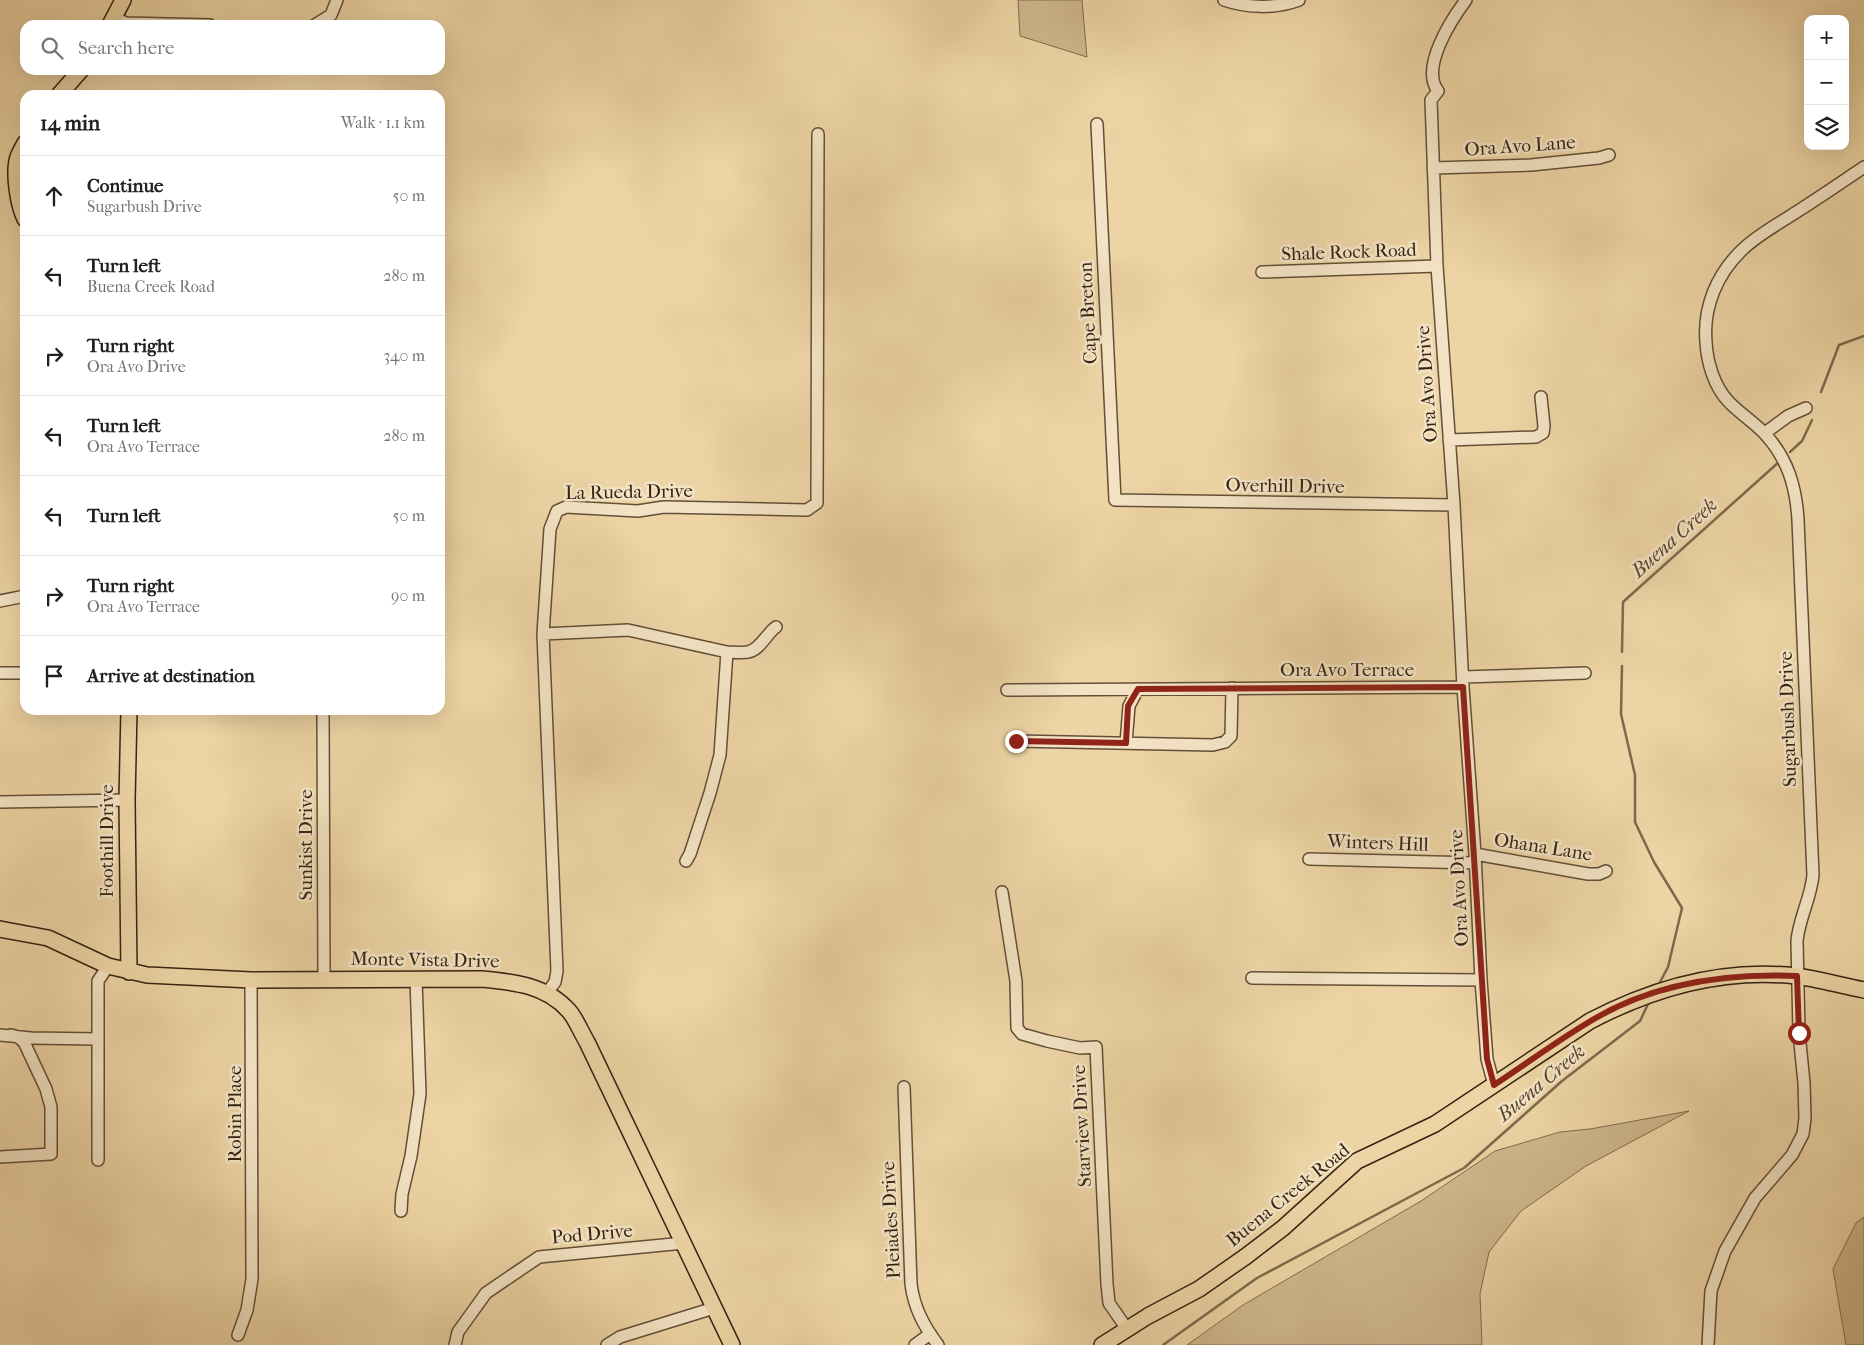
<!DOCTYPE html>
<meta charset="utf-8">
<style>
body{margin:0;font-family:"IM FELL French Canon",serif;background:#f2f2f2;color:#202124}
.controls{position:absolute;right:15px;top:15px;display:grid;overflow:hidden;border-radius:10px;box-shadow:0 5px 20px #0002}
.controls button{width:45px;height:45px;display:grid;place-items:center;padding:0;border:0;border-bottom:1px solid #e0e0e0;background:#fff;color:#202124;font:25px sans-serif}
.stop{position:absolute;width:15px;height:15px;margin:-11px;border:4px solid #8f2418;border-radius:50%;background:#fff}
.stop.end{background:#8f2418;border-color:#fff;box-shadow:0 1px 5px #0008}
.list{margin:0;padding:0;list-style:none}
h2{display:flex;justify-content:space-between;align-items:center;height:65px;margin:0;padding:0 20px;font-size:21px}
h2 small{font-size:16px;font-weight:400;color:#757577}
.list li{display:grid;grid-template-columns:32px 1fr auto;gap:15px;align-items:center;box-sizing:border-box;height:80px;padding:0 20px;border-top:1px solid #e0e0e0}
.list b{display:block;font-size:19px;white-space:nowrap}
.list p{margin:0;font-size:16px;white-space:nowrap;color:#757577}
.list em{font-size:16px;font-style:normal;color:#757577}
.icon{flex:none;width:28px;height:28px;fill:none;stroke:currentColor;stroke-width:2;stroke-linecap:round;stroke-linejoin:round}
.map{position:relative;flex:none;width:1864px;height:1345px;overflow:hidden}
.search{position:absolute;background:#fff;box-shadow:0 5px 20px #0002;left:20px;top:20px;width:425px;height:55px;display:flex;align-items:center;gap:12px;box-sizing:border-box;padding:0 18px;border-radius:15px;color:#757577;font-size:19px}
.panel{position:absolute;background:#fff;box-shadow:0 5px 20px #0002;left:20px;top:90px;width:425px;height:625px;border-radius:15px}
.map>svg:first-child{display:block}
</style>
<div class="map">
<svg width="1864" height="1345" viewBox="0 0 1864 1345">
<rect width="100%" height="100%" fill="#edd4a4"/>
<filter id="stains"><feTurbulence type="fractalNoise" baseFrequency=".004" numOctaves="4"/><feColorMatrix values="0 0 0 0 .2 0 0 0 0 .09 0 0 0 0 .02 0 0 0 .5 -.17"/></filter>
<radialGradient id="worn" r=".72"><stop offset=".6" stop-color="#630" stop-opacity="0"/><stop offset="1" stop-color="#630" stop-opacity=".3"/></radialGradient>
<!-- green -->
<path fill="#ceb68b" stroke="#826c4f" d="M1018,0H1082L1087,57L1020,36Z
M1689,1111L1586,1166L1521,1211L1489,1252L1480,1294L1482,1345H1187L1243,1305L1421,1201L1495,1151L1560,1132L1590,1129Z
M1864,1217V1345H1846L1833,1269L1856,1223Z"/>
<g fill="none" stroke-linecap="round" stroke-linejoin="round">
<!-- stream -->
<path stroke="#7e694d" stroke-width="2.5" d="M1821,392L1839,345L1864,336
M1790,452L1802,441L1812,420
M1622,652L1623,602L1780,461
M1622,666L1621,714L1635,775V822L1654,862L1682,908L1668,967L1658,986
M1163,1345L1257,1278L1464,1168L1562,1081L1640,1021L1649,1002"/>
<!-- minor casing -->
<g stroke="#634f37" stroke-width="14">
<path id="minor" d="M1224,0C1247,8 1275,9 1299,0
M1466,0C1451,20 1420,68 1438,91L1431,100L1437,266L1454,505L1463,687L1475,854L1481,980L1487,1059L1494,1085
M114,18L126,23L210,25
M315,25L331,15L337,0
M1097,124L1115,500L1454,505
M1433,168L1531,165L1599,158L1609,155
M1262,272L1437,266
M1765,433L1788,416L1806,408
M1449,440L1536,437L1543,433L1544,426L1541,397
M0,601L25,596
M543,634L628,630L727,652L720,755L710,793L690,854L686,861
M727,652C733,652 742,653 748,652C760,650 767,633 776,627
M0,673H25
M1463,677L1585,673
M1007,690L1463,687
M323,710L324,980
M1016,741L1213,745L1225,742L1231,736L1232,688
M1126,743L1129,706L1138,689
M0,802L127,800
M1475,854L1588,874H1599L1606,871
M1309,859L1475,863
M1002,892L1016,981L1017,1028L1022,1034L1047,1041L1080,1048L1096,1047L1107,1284L1109,1303L1127,1329
M1252,978L1481,980
M547,993L555,982L557,971L543,634L550,529L557,511L566,507L638,511L664,507L807,510L817,503L818,134
M0,1035L31,1038L97,1039
M904,1087L911,1284C914,1308 924,1326 938,1345
M0,1157L51,1154V1107L46,1089L24,1042L18,1037L11,1035
M98,1160V981L108,966
M401,1211L402,1194L411,1156L420,1094L416,979
M238,1335L247,1310L252,1279L251,980
M455,1345L458,1332L486,1293L539,1257L684,1243
M607,1345L620,1337L714,1308
M915,1345L930,1334
M1708,1345L1711,1291L1725,1251L1755,1198L1792,1155L1803,1134L1805,1118L1804,1083L1799,1033L1797,941C1799,918 1811,898 1813,875L1798,520C1796,487 1788,459 1765,434C1754,422 1739,413 1728,401C1714,386 1707,362 1706,342C1703,307 1717,274 1742,250C1757,235 1780,223 1798,211C1820,197 1842,182 1864,167"/>
</g>
<!-- major casing -->
<g stroke="#352313" stroke-width="18">
<path id="major" d="M110,25L123,0
M59,95L81,70
M25,143C23,147 20,152 18,157C13,172 18,205 25,219
M129,710L127,800L129,972
M0,929L48,938L108,966L147,975L251,980L482,979C514,982 546,985 569,1011C576,1019 581,1032 587,1042L732,1345
M1102,1345L1148,1316L1199,1289L1245,1257L1283,1228L1357,1161L1435,1124L1590,1021C1653,988 1724,968 1796,976C1819,979 1842,986 1864,990"/>
</g>
<!-- minor -->
<use href="#minor" stroke="#f3e3c4" stroke-width="11"/>
<!-- major -->
<use href="#major" stroke="#edd4a4" stroke-width="15"/>
</g>
<g fill="none" stroke-linecap="round" stroke-linejoin="round">
<!-- route -->
<path stroke="#8f2418" stroke-width="6" d="M1016,741L1126,743L1128,706L1138,689L1463,687L1487,1059L1494,1085C1526,1064 1557,1041 1589,1022C1652,983 1725,973 1797,976L1799,1033"/>
</g>
<g text-anchor="middle" dominant-baseline="central" stroke-width="5" stroke-linejoin="round" paint-order="stroke">
<!-- street labels -->
<g font-size="19" fill="#352313" stroke="#f3e3c4">
<text transform="translate(1520 146) rotate(-4)">Ora Avo Lane</text>
<text transform="translate(1349 252) rotate(-2)">Shale Rock Road</text>
<text transform="translate(1088 313) rotate(-93)">Cape Breton</text>
<text transform="translate(1427 384) rotate(-94)">Ora Avo Drive</text>
<text transform="translate(1285 486) rotate(1)">Overhill Drive</text>
<text transform="translate(629 492) rotate(-1)">La Rueda Drive</text>
<text x="1347" y="670">Ora Avo Terrace</text>
<text transform="translate(1788 719) rotate(-92)">Sugarbush Drive</text>
<text transform="translate(107 841) rotate(-90)">Foothill Drive</text>
<text transform="translate(1378 843) rotate(2)">Winters Hill</text>
<text transform="translate(306 845) rotate(-90)">Sunkist Drive</text>
<text transform="translate(1543 847) rotate(9)">Ohana Lane</text>
<text transform="translate(1459 888) rotate(-93)">Ora Avo Drive</text>
<text transform="translate(425 960) rotate(1)">Monte Vista Drive</text>
<text transform="translate(235 1114) rotate(-90)">Robin Place</text>
<text transform="translate(1082 1126) rotate(-93)">Starview Drive</text>
<text transform="translate(1288 1195) rotate(-39)">Buena Creek Road</text>
<text transform="translate(891 1220) rotate(-93)">Pleiades Drive</text>
<text transform="translate(592 1234) rotate(-5)">Pod Drive</text>
</g>
<!-- water labels -->
<g font-size="20" font-style="italic" fill="#594630" stroke="#f3e3c4">
<text transform="translate(1674 538) rotate(-42)">Buena Creek</text>
<text transform="translate(1541 1083) rotate(-40)">Buena Creek</text>
</g>
</g>
<rect width="100%" height="100%" filter="url(#stains)"/>
<rect width="100%" height="100%" fill="url(#worn)"/>
</svg>
<div class="controls">
<button>+</button>
<button>−</button>
<button><svg class="icon" aria-label="layers" viewBox="0 0 24 24"><path d="M12 4l9 5-9 5-9-5zM3 14l9 5 9-5"/></svg></button>
</div>
<div class="stop" style="left:1799px;top:1033px"></div>
<div class="stop end" style="left:1016px;top:741px"></div>
<div class="search"><svg class="icon" aria-label="search" viewBox="0 0 24 24"><circle cx="10" cy="10" r="6"/><path d="M15 15l6 6"/></svg>Search here</div>
<section class="panel">
<h2>14 min<small>Walk · 1.1 km</small></h2>
<ul class="list">
<li><svg class="icon" aria-label="ahead" viewBox="0 0 24 24"><path d="M12 20V5M6 11l6-6 6 6"/></svg><div><b>Continue</b><p>Sugarbush Drive</p></div><em>50 m</em></li>
<li><svg class="icon" aria-label="left" viewBox="0 0 24 24"><path d="M17 20v-9H6M10 6l-5 5 5 5"/></svg><div><b>Turn left</b><p>Buena Creek Road</p></div><em>280 m</em></li>
<li><svg class="icon" aria-label="right" viewBox="0 0 24 24"><path d="M7 20v-9h11M14 6l5 5-5 5"/></svg><div><b>Turn right</b><p>Ora Avo Drive</p></div><em>340 m</em></li>
<li><svg class="icon" aria-label="left" viewBox="0 0 24 24"><path d="M17 20v-9H6M10 6l-5 5 5 5"/></svg><div><b>Turn left</b><p>Ora Avo Terrace</p></div><em>280 m</em></li>
<li><svg class="icon" aria-label="left" viewBox="0 0 24 24"><path d="M17 20v-9H6M10 6l-5 5 5 5"/></svg><div><b>Turn left</b></div><em>50 m</em></li>
<li><svg class="icon" aria-label="right" viewBox="0 0 24 24"><path d="M7 20v-9h11M14 6l5 5-5 5"/></svg><div><b>Turn right</b><p>Ora Avo Terrace</p></div><em>90 m</em></li>
<li><svg class="icon" aria-label="arrive" viewBox="0 0 24 24"><path d="M6 21V4h12l-3 4 3 4H6"/></svg><div><b>Arrive at destination</b></div></li>
</ul>
</section>
</div>
